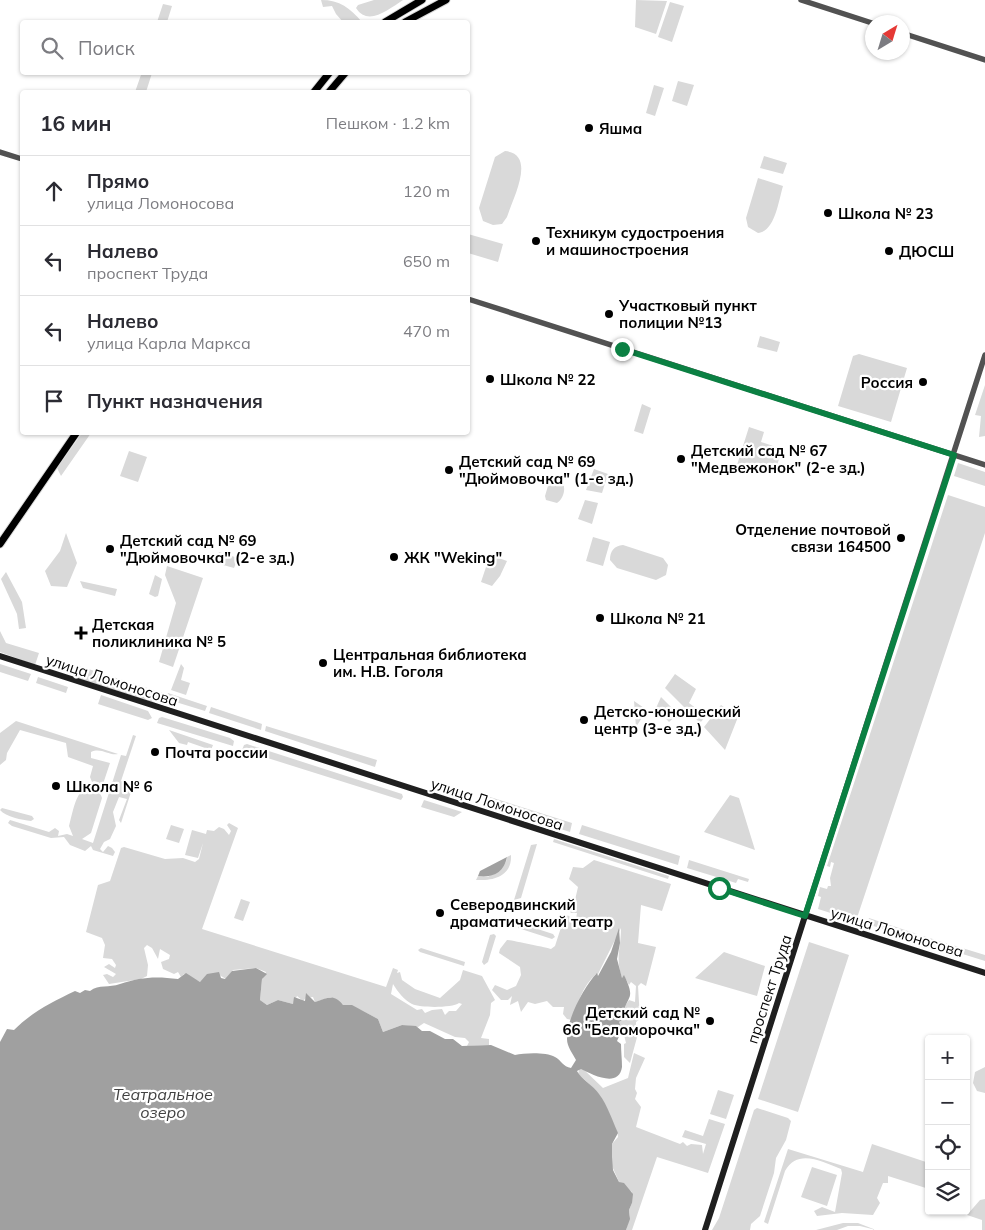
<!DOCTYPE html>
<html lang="ru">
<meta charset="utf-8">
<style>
body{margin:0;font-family:Mulish,sans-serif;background:#f2f2f3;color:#2b2b33}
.controls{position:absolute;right:15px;bottom:15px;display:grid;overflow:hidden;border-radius:5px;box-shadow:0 1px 4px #0004}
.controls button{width:45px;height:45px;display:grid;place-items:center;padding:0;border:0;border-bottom:1px solid #e1e1e2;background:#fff;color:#2b2b33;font:25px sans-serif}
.compass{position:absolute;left:865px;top:15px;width:45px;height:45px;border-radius:50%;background:#fff;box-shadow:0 1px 4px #0004;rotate:38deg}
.stop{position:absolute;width:15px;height:15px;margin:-11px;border:4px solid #0b8043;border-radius:50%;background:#fff}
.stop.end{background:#0b8043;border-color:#fff;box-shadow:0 1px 5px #0008}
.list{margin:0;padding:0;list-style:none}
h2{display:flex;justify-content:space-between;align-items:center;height:65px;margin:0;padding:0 20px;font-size:21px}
h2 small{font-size:16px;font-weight:400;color:#7c7c81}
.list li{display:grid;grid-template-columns:32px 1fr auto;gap:15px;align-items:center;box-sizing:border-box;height:70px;padding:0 20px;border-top:1px solid #e1e1e2}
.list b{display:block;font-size:19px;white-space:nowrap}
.list p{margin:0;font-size:16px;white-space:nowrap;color:#7c7c81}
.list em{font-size:16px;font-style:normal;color:#7c7c81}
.icon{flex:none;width:28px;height:28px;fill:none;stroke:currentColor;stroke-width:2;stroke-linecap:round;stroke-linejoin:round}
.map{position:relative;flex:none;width:985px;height:1230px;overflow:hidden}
.search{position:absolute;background:#fff;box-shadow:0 1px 4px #0004;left:20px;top:20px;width:450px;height:55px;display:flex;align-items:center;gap:12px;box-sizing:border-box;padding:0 18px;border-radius:5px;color:#7c7c81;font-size:19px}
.panel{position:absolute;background:#fff;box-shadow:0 1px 4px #0004;left:20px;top:90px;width:450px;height:345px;border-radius:5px}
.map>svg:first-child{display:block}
</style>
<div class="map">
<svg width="985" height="1230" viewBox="0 0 985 1230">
<rect width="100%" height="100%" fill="#fff"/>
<!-- green -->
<path fill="#d9d9d9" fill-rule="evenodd" d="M321,0C340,0 350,8 362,22H343L336,14L332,6L323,7Z
M374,0H403C389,9 368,27 356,8L358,5Z
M636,0L667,1L656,34L635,27Z
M670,2L684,6L672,42L658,37Z
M163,4L172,6L167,22H157Z
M142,72L152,73L146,92H135Z
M678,81L694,85L687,106L672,101Z
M654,85L664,88L655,116L646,113Z
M505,151C537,154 513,198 507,217L502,224L493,225L483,221L479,208L495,157Z
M764,156L787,163L783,174L760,168Z
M758,178L783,186C779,199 775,232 758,233L748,227L746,218Z
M468,234L503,244L498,262L468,253Z
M760,336L780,342L777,352L757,347Z
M859,354L907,368L891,422L838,406L853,356Z
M985,385V436L979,437L981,416L975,415Z
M642,404L651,408L643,434L634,431Z
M749,427L764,432L761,442L782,449L776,469L760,464L754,470L737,465Z
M82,433H91L61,476L57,468Z
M129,451L147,457L138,482L120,476Z
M958,463L985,472V486L954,476Z
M594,469L608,474L602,493L586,490Z
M550,479L563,483C566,490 563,499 557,503L546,500L545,496Z
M948,495L985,507V533L856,921L818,909L821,897L818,896L820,887L827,889L828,886H831L830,878L834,863L831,862L830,867L827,866Z
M585,500L598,503L592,524L578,519Z
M66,533L77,563L67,587L51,586L45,571L60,551Z
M593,537L610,542L603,566L586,561Z
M623,545L663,558L668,565L666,575L656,580L617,568L610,560C610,551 614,546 623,545Z
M219,552L238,558L234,568L216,563Z
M490,555L507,561L500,576L492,586L481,582Z
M167,566L203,578L173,667L159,662L176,603L165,575Z
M6,572L22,602L26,628L19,629L17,614L1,579Z
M155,575L162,579L158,596L155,597L149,594Z
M80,581L117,589L115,596L83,588Z
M0,631L6,643L39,653L35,665L0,652Z
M0,664L31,674L28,681L0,672Z
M181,664L184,668L181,680L190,683L186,695L171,690Z
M79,666L163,693L155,703L76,678Z
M675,674L696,689L689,703L706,716L700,723L665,688Z
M38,677L68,687L66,693L36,683Z
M168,693L207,706L205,711L166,699Z
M101,695L148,711L152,718L148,720L98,704Z
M661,697L678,714L669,722L656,708Z
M634,701L647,710L636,727Z
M721,705L738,717L725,750L704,727Z
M211,707L262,724L261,730L209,713Z
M162,717L230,738L234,741L233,746L157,723L159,718Z
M16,721L118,754C109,756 101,747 91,752V758L110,763L103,784L94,781L92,782L90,777L93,766L68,757L66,743L20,730L7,753L6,760L0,765V733Z
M266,726L377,760L375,767L265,731Z
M169,730L213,745L211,750L188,742L187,745L179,743Z
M133,735L136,736L121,781L130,784L132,789L121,823L119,820L127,799L119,797L113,812L116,826L110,839L104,842L100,849L103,852L108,846L112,848L115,852L113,856L93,850L91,846L85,851L70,845L64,837L51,838L12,826L8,823L10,820L49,832L55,828L59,831L58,836L67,834L73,836L69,826C73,812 78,775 99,790L102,798L91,833L82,839L93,843L121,755L126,756Z
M247,744L402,794L403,797L401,800L242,750L244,745Z
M730,795L739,798L755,850L704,832Z
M490,797L572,823L570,832L487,806Z
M424,800L462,812L454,817L421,807Z
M2,808L32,816L34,819L31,821C22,820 6,817 0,810Z
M229,823L238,828L202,929L386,987L393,968L398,970L397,973L400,972L402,980L415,989L440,998L460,980L463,970L482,976L495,1000L491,1003L490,1015L481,1038L489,1039V1045L467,1046L469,1042L465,1038L455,1037L424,1023L418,1027L402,1025L383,1032L378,1019L361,1010L343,1005L331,997L315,1002L313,997L306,998L303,1001L297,996L293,1004L278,1000L267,1005L260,1000L262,979L266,972L256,968L233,970L226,979L216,973L200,982L184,974L181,977L178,972L174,974L163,969L161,962L169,959L170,955L160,949L158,959L152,948L147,945L144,948L148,965L147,976L141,979L109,984L103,975L107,974L113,977L116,974L104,967L109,964L115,968L116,965L112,959L103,958L105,945L102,938L86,932L98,885L110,881L121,848L124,847L165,859L183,858L195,862L199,859L203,843L198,858L185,855L192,830L206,834L207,830L214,831L219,827L224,829L229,835L231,831L227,825ZM393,984C398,992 404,1000 412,1004C421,1008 452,1008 459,1003L462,1004L456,1011H449L445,1015L442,1009L432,1010L425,1013L422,1009L417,1010L391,994Z
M171,825L184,829L179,843L166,839Z
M582,825L680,856L678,865L579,834Z
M554,839L669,876L668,879L553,842Z
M537,844L521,898L514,900L531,845Z
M511,855C512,876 494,881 476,880L478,876L488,877L506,862L507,857Z
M594,860L671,884L662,911L641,905L638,943L656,947L646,986L641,983L638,986L640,1019L636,1022V1028L639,1026V1030L630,1063L624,1057V1044L626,1043L623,1031H620L619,1022L629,1015L625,1006L629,1000L635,1002L636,986L631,982L629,985L624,976L622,978C615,957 621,949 621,928L597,976L596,974C582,987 578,1003 572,1020L567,1019L563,1014L564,1007H553L547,1001L535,1004L528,1002L521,1012L518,1001L510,1005L512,996L508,1000H501L492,990L495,985L507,990L516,986L521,975L520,967L499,953L500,949L507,940C510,940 548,948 551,949L555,946L565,915L569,916L575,925L577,913H571L567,908L575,900L578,887L569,879L573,867L583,868Z
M689,860L749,879L748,882L738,879L736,883L687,868Z
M241,899L250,902L243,921L234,918Z
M869,918L917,934L915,939L867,924Z
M519,923L553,934L555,937L552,939L518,928Z
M494,934L496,936L488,962L484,965L482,962L490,935Z
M923,936L985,955V961L921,941Z
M809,942L849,955L798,1112L758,1099Z
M421,948L465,962L464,966L420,952L418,950Z
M724,952L765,966L757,996L695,978Z
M634,1053L645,1058L636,1078L635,1089L637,1093L635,1099L641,1107L636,1127L680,1144L683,1142L687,1146L691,1144L702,1145L703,1154L706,1144L682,1137L685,1130L703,1136L709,1119L725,1124L708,1173L657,1157L632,1230H626L630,1216L629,1210L632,1203V1192L619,1182L616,1175L612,1166V1144L618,1137C618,1130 614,1128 612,1122C606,1101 595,1088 578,1074L580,1066L603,1088L628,1078Z
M985,1067V1093L977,1091L973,1083L975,1072Z
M718,1090L734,1095L726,1119L710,1114Z
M757,1108L788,1118L791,1121L786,1140L776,1158L774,1173L760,1216L751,1224L750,1230H712L719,1218L754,1110Z
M872,1144L929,1163V1189L888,1176V1183H883L877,1198L880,1203L873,1215L842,1213L817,1216L814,1211L822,1207L835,1212L842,1173L841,1169C822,1162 798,1148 785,1171L768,1224L764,1222L788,1149L863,1172Z
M812,1167L837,1175L827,1206L801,1197Z
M985,1199V1230H982V1220L967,1215L980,1200Z
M843,1223H858L876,1230L860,1226H848L837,1230H816Z"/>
<!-- water -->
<path fill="#a0a0a0" d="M507,857C504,873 492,878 478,876L480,871Z
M619,928L620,943L617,959L622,978L624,975C634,996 630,995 625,1007L629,1015L619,1022L622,1030L617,1041L621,1044C621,1051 622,1060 622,1067C619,1089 591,1074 581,1069L577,1071C581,1079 593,1085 599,1094C608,1106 612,1120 618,1133L612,1144V1157L613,1170L619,1182L624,1183L633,1194L632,1203L629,1210L630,1219L626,1230H0V1042L7,1029L14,1030C32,1012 52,1002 75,991L80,993L85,990L90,991C99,984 109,988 120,984C140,977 156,976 178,979L186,973L200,982L207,974L219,972L221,978L225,979L232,971L256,968L267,974L262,979L260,1000L267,1005L278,1000L293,1004L294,997L305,1001L306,993L315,1002C327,998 334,993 343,1005H352L378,1019L383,1032L402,1025L416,1026L422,1031H430L445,1039H453L462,1046L491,1045L515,1055C525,1053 546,1052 555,1057C561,1060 563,1067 571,1068L576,1060C573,1054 567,1047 567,1039C566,1021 584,986 597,973L598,976L611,952Z"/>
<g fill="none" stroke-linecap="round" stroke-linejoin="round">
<!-- primary casing -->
<g stroke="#dbdbdb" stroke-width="9">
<path id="primary" d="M385,22L422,0
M405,22L446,0
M314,92L330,72
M329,92L346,72
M0,544L77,432"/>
</g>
<!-- tertiary -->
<path stroke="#525252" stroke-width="5.5" d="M801,0L872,23
M902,33L985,60
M0,152L22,159
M468,299L985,465
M805,916L985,355"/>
<!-- secondary -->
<path stroke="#1f1f1f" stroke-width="6" d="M0,656L985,973
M705,1230L805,916"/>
<!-- primary -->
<use href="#primary" stroke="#000" stroke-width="7"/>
</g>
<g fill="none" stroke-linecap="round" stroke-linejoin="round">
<!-- route -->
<path stroke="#0b8043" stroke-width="6" d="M622,349L954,455L805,916L719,888"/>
</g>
<!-- markers -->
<g fill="#000" stroke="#fff" stroke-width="2">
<circle cx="589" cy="128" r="5"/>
<circle cx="828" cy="213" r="5"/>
<circle cx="536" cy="241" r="5"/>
<circle cx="889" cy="251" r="5"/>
<circle cx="609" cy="314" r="5"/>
<circle cx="490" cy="379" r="5"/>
<circle cx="923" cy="382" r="5"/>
<circle cx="681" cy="459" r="5"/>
<circle cx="449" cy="470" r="5"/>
<circle cx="901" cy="538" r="5"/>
<circle cx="110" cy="549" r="5"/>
<circle cx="394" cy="557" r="5"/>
<circle cx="600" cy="618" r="5"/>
<path d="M78.5 625.5h5v5h5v5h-5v5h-5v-5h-5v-5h5z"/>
<circle cx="323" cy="663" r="5"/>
<circle cx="584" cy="720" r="5"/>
<circle cx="155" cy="752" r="5"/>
<circle cx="56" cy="786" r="5"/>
<circle cx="440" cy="913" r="5"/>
<circle cx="710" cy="1021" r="5"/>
</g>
<g text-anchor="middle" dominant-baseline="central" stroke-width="4.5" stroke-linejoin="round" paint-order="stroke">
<!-- poi labels -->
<g font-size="15" font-weight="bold" fill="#000" stroke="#fff" text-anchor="start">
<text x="599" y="128">Яшма</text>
<text x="838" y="213">Школа № 23</text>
<text x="546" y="232">Техникум судостроения<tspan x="546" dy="17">и машиностроения</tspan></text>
<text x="899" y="251">ДЮСШ</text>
<text x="619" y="305">Участковый пункт<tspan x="619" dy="17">полиции №13</tspan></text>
<text x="500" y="379">Школа № 22</text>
<text x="913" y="382" text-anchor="end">Россия</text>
<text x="691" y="450">Детский сад № 67<tspan x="691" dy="17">"Медвежонок" (2-е зд.)</tspan></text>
<text x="459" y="461">Детский сад № 69<tspan x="459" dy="17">"Дюймовочка" (1-е зд.)</tspan></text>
<text x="891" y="529" text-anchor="end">Отделение почтовой<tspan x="891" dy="17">связи 164500</tspan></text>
<text x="120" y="540">Детский сад № 69<tspan x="120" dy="17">"Дюймовочка" (2-е зд.)</tspan></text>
<text x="404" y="557">ЖК "Weking"</text>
<text x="610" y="618">Школа № 21</text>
<text x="92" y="624">Детская<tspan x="92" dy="17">поликлиника № 5</tspan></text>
<text x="333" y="654">Центральная библиотека<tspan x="333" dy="17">им. Н.В. Гоголя</tspan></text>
<text x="594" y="711">Детско-юношеский<tspan x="594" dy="17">центр (3-е зд.)</tspan></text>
<text x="165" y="752">Почта россии</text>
<text x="66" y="786">Школа № 6</text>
<text x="450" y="904">Северодвинский<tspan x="450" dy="17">драматический театр</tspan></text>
<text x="700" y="1012" text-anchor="end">Детский сад №<tspan x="700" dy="17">66 "Беломорочка"</tspan></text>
</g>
<!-- street labels -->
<g font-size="15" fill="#000" stroke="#fff">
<text transform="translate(112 680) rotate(18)">улица Ломоносова</text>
<text transform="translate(497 804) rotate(18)">улица Ломоносова</text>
<text transform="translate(897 932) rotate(17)">улица Ломоносова</text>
<text transform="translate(769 989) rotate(-72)">проспект Труда</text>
</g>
<!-- water labels -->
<g font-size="16" font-style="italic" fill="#414141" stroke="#fff">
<text x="163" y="1094">Театральное<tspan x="163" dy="18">озеро</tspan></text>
</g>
</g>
</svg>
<div class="controls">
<button>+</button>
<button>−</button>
<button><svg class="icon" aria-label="locate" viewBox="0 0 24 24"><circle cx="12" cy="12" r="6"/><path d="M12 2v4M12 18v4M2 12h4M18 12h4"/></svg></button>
<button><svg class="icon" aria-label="layers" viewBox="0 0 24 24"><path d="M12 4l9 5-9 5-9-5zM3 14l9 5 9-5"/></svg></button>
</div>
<svg class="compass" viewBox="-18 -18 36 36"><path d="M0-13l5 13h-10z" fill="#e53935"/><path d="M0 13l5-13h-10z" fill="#7c7c81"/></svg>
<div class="stop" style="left:719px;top:888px"></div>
<div class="stop end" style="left:622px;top:349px"></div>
<div class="search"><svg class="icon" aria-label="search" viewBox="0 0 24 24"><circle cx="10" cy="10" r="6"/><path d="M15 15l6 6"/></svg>Поиск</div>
<section class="panel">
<h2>16 мин<small>Пешком · 1.2 km</small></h2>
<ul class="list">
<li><svg class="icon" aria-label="ahead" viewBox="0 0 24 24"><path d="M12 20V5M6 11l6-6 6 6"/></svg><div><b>Прямо</b><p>улица Ломоносова</p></div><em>120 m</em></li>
<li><svg class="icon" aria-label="left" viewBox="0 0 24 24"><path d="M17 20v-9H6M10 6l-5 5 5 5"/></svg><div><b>Налево</b><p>проспект Труда</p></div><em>650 m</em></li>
<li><svg class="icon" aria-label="left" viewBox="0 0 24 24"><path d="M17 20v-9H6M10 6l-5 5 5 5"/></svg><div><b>Налево</b><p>улица Карла Маркса</p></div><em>470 m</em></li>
<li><svg class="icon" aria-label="arrive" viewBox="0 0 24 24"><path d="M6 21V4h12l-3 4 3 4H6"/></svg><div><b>Пункт назначения</b></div></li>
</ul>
</section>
</div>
